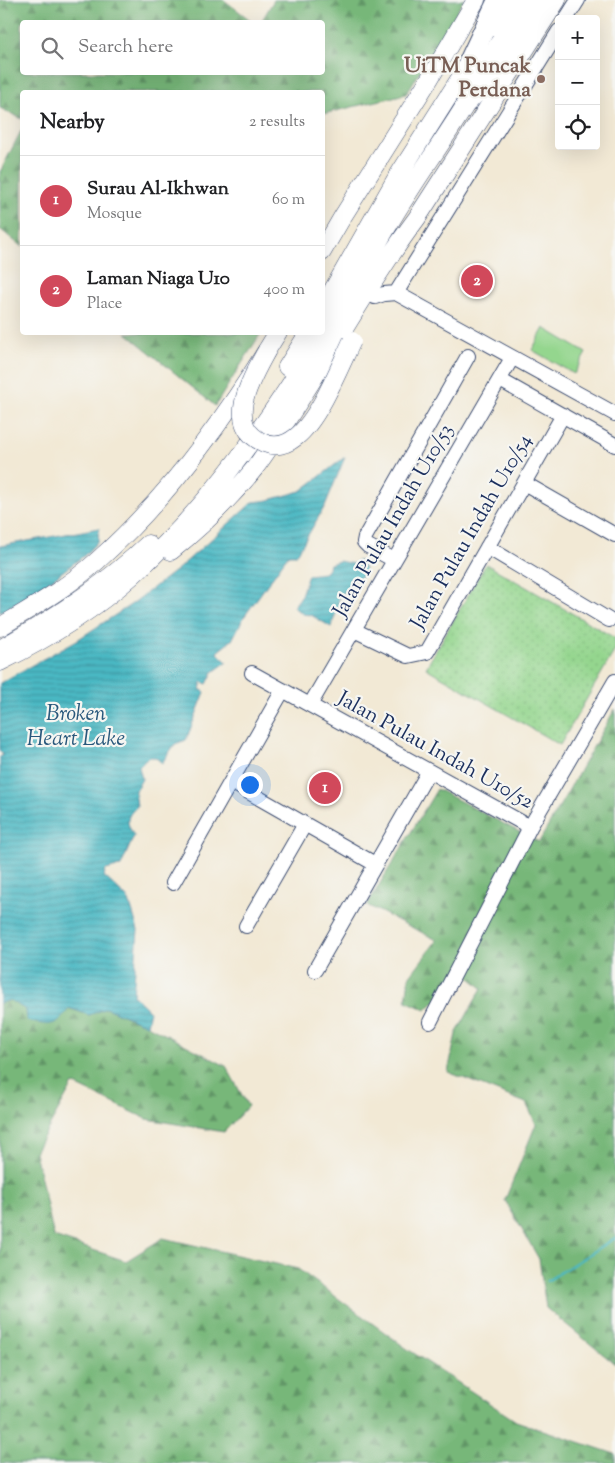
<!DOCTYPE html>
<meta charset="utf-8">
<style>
body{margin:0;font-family:"Sorts Mill Goudy",serif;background:#f6f6f6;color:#202124}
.controls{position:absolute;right:15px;top:15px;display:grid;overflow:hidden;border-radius:5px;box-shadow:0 5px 20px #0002}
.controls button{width:45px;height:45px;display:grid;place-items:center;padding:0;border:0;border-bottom:1px solid #e0e0e0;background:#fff;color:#202124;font:25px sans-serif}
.you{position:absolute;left:249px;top:784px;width:18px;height:18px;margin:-12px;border:4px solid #fff;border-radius:50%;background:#1a73e8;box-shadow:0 0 0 8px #1a73e833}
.badge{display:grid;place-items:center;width:32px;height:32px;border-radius:50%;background:#d1495b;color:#fff;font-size:16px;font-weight:700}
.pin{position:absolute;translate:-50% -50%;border:2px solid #fff;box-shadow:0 1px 5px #0006}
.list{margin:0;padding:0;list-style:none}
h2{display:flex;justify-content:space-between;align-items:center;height:65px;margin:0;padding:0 20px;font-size:21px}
h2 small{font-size:16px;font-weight:400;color:#757577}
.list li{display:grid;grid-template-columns:32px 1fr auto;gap:15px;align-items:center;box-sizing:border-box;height:90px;padding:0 20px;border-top:1px solid #e0e0e0}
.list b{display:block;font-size:19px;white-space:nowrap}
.list p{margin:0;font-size:16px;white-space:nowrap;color:#757577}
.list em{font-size:16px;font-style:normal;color:#757577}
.icon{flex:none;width:28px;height:28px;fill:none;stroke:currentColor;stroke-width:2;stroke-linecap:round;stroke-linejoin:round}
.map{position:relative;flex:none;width:615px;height:1463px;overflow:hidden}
.search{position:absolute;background:#fff;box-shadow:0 5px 20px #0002;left:20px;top:20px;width:305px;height:55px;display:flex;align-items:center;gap:12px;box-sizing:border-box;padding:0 18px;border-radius:5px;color:#757577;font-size:19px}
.panel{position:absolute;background:#fff;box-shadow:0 5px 20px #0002;left:20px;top:90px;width:305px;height:245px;border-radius:5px}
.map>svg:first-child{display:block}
</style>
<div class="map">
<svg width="615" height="1463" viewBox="0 0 615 1463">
<defs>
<pattern id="forest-firs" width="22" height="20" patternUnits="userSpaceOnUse" patternTransform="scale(1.25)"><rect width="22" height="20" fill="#77b779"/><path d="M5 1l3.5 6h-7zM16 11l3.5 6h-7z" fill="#619566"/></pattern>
<pattern id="park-dots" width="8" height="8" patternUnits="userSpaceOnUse" patternTransform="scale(1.25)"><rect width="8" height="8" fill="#94d68e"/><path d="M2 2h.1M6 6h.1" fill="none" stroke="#7fb87d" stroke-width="1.8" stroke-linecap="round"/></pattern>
<pattern id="water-rules" width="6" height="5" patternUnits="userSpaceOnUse" patternTransform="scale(1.25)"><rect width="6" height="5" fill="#4ab8c3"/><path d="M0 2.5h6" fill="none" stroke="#3d96a2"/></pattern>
</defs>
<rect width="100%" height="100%" fill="#f6f6f2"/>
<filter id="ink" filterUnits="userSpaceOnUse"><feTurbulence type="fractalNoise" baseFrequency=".02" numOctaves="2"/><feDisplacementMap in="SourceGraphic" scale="10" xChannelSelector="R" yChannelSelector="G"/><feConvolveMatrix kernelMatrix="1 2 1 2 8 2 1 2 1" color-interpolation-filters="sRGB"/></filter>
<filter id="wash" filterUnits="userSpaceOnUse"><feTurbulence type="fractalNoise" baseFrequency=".0096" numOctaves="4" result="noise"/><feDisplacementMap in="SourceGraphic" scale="20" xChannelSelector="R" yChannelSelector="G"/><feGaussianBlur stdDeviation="1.12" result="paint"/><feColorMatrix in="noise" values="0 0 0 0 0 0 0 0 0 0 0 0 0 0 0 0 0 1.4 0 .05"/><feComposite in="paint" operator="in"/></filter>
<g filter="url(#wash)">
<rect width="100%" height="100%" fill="#f2e9d5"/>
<!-- grass -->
<path fill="#94d68e" stroke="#588276" d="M544,328L586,353L574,374L532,350Z"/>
<!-- forest -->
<path fill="url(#forest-firs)" stroke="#49736c" d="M0,0H224L253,22H22V72H322V22H261L274,0H464L406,94L323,114L322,92H22V119L0,108Z
M22,129V247L0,229V172Z
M126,333H261L215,406Z
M615,709V1364L546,1308L539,1259L505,1200L536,1124L526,1103L448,1072L456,1034L482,988L463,972L426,1010L406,1001L409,977L437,940L367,905L437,789L539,842Z
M10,1000L26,1010L68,1008L89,1015L106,1008L147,1025L226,1066L248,1106L224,1132L147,1119L73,1084L35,1152L54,1237L126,1261L163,1238L298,1269L406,1348L516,1421L615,1454V1463H0V1003Z"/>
<!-- park -->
<path fill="url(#park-dots)" stroke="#588276" d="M486,564L615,638V650L560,745L426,668Z"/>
<!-- water -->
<path fill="url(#water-rules)" stroke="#327490" d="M345,457L325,506L297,554H289L244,617L232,640L217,652L227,662L213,672L207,684L202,682L200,689L205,692L186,740L175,744L162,763L155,757H148L139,767L142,779L135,791L137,806C125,818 126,822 134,836L121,866L106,870L104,876L129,900L138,930L133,995L150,1011L147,1025L106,1008L89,1015L69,1008C56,1029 49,1025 27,1021L26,1010L10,1000L0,1003V757L3,755L0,751V683L77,640L132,604L179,568L253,502L269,500L301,491Z
M99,528L98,541L85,555L39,589L0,613V546Z
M339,561L353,564L357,561H360L365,569L362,576L351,582L349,589L339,596L338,607L331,627L311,615L303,614L293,607L300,598L308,575L325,573L330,564Z"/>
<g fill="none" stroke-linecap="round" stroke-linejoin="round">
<!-- stream -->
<path stroke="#4ab8c3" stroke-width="2.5" d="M547,1281L615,1238"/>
</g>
</g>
<g filter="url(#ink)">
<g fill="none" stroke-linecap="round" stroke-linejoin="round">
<!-- minor casing -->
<g stroke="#3b4b70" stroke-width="16">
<path id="minor" d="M566,19L578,0
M396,293L559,31
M375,297L384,294L396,293L615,414
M500,380L615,445
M524,483L615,535
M487,547L609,620
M394,560L368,546L364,542L365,537L468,356
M354,630L408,656L427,652L563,415
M252,673L530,827L615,681
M310,705L512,358
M231,782L375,864
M173,883L283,690
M246,926L305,824
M315,970L429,771
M430,1022L530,827"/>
</g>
<!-- major casing -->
<g stroke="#3b4b70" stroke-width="19">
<path id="major" d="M494,27L510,0
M322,252L343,216L430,78L476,0
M322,309L396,179L476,53
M287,367L309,332
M171,551C201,527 230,499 254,469C268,451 280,431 292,412C334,348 371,280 417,218L557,0
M0,627C33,607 68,587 97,561C169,497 228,415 278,332
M0,649C53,619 104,586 148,544
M0,662C47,639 94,610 133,575C243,476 313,349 389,224C413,183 441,145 466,104C471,94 475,83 481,73C495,48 511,24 527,0"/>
</g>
<!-- highway casing -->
<g stroke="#3b4b70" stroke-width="22">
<path id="highway" d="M468,64L498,0
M467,102L492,76L543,0"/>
</g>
<!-- minor -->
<use href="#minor" stroke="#fff" stroke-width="14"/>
<!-- major -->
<use href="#major" stroke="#fff" stroke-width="18"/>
<!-- highway -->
<use href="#highway" stroke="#fff" stroke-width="20"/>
<!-- major-bridge casing -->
<g stroke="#3b4b70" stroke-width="19" stroke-linecap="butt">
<path id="major-bridge" d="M267,350C253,376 222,425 264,443C276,448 286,445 296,437C319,419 339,368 352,341"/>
</g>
<!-- major-bridge -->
<use href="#major-bridge" stroke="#fff" stroke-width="18"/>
</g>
</g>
<!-- markers -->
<circle fill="#8d6e63" stroke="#f6f6f2" stroke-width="2" cx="541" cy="79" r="5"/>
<g text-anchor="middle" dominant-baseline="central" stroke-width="4.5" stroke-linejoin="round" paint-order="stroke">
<!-- education labels -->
<g font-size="21" font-weight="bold" fill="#785e54" stroke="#f6f6f2" text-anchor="end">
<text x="531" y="67">UiTM Puncak<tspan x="531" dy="24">Perdana</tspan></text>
</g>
<!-- street labels -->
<g font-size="21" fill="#1b2f5e" stroke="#f6f6f2">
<text transform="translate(394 521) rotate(-60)">Jalan Pulau Indah U10/53</text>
<text transform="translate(472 532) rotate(-60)">Jalan Pulau Indah U10/54</text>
<text transform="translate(435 751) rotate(29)">Jalan Pulau Indah U10/52</text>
</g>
<!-- water labels -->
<g font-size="22" font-style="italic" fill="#29587c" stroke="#f6f6f2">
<text x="76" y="715">Broken<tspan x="76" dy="25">Heart Lake</tspan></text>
</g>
</g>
</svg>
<div class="controls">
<button>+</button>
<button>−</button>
<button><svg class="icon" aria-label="locate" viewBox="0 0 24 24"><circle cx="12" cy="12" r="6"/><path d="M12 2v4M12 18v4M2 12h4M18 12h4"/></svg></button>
</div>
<div class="you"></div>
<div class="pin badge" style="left:325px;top:788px">1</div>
<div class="pin badge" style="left:477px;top:281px">2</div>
<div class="search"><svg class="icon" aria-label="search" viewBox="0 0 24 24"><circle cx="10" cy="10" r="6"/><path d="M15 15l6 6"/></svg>Search here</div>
<section class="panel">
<h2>Nearby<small>2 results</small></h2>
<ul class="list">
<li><span class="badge">1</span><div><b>Surau Al-Ikhwan</b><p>Mosque</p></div><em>60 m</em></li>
<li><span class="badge">2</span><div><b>Laman Niaga U10</b><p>Place</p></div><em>400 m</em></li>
</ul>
</section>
</div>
